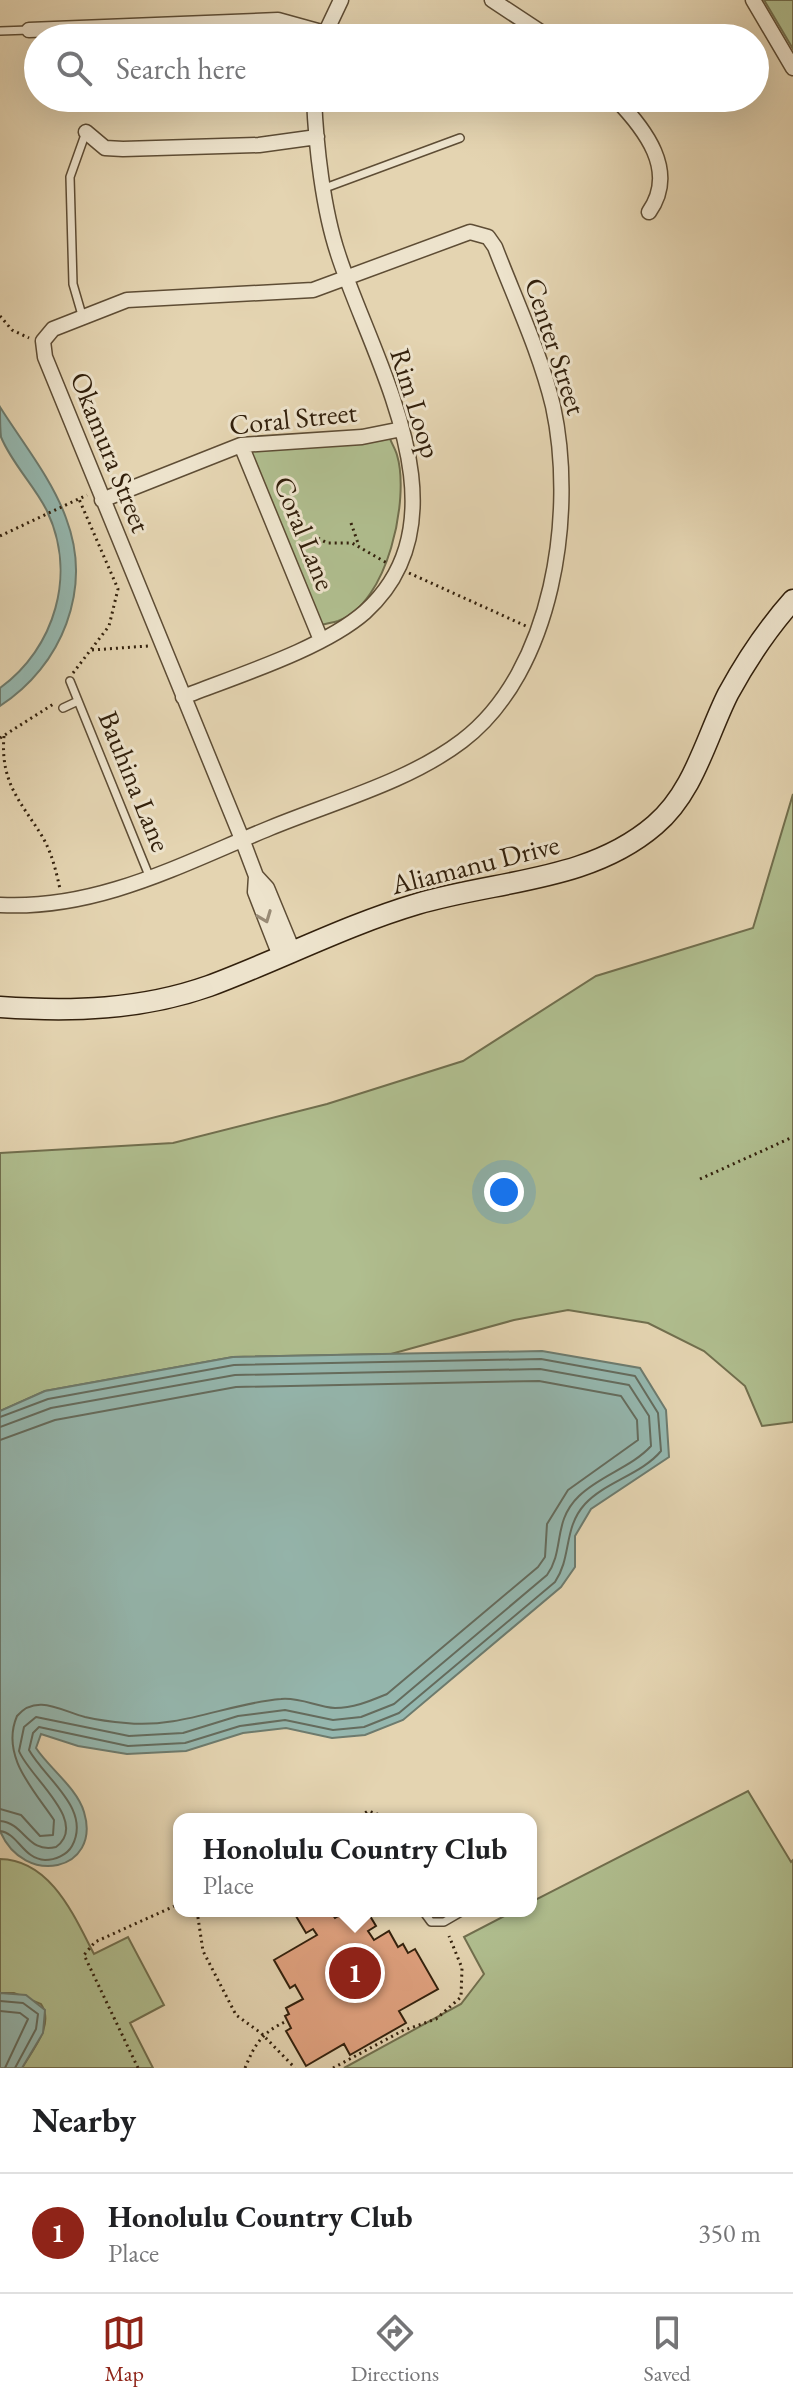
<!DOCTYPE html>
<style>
body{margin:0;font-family:"EB Garamond",serif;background:#f6f6f6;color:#202124}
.you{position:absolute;left:504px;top:1192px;width:28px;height:28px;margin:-20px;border:6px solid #fff;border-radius:50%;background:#1a73e8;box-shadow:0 0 0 12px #1a73e833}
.badge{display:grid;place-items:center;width:52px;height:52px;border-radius:50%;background:#8f2418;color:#fff;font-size:26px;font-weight:700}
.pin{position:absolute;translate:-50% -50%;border:4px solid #fff;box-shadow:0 2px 8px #0006}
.popup{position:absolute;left:173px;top:1813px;width:364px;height:104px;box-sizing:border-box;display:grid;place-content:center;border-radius:16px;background:#fff;filter:drop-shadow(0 2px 6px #0005);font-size:26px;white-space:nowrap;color:#757577}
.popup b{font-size:30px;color:#202124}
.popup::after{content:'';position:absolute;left:50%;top:100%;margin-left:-16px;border:16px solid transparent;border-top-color:#fff}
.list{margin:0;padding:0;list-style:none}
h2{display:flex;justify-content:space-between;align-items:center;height:104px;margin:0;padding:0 32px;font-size:34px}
h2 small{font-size:26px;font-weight:400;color:#757577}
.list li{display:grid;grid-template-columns:52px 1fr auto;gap:24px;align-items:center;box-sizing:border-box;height:120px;padding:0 32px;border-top:2px solid #e0e0e0}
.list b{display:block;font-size:30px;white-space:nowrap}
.list p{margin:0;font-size:26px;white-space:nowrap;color:#757577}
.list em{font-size:26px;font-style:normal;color:#757577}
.icon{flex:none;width:44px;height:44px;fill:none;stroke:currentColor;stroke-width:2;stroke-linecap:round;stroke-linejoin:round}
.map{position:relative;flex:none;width:793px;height:2068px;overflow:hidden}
.search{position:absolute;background:#fff;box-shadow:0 8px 32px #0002;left:24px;right:24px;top:24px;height:88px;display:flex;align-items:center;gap:20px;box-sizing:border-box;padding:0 28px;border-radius:44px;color:#757577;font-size:30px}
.sheet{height:224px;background:#fff}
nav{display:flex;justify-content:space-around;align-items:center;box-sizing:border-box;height:112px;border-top:2px solid #e0e0e0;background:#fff;font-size:22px;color:#757577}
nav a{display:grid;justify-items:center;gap:4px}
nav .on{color:#8f2418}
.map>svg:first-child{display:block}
</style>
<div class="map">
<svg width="793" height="2068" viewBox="0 0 793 2068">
<rect width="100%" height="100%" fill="#e4d4b1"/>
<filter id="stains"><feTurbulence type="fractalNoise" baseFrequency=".0025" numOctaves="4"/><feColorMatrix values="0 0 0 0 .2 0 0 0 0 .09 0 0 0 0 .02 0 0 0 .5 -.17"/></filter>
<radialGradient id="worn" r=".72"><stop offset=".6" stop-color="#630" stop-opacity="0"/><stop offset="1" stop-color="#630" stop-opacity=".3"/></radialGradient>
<!-- green -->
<path fill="#b0be8f" stroke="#716f4e" stroke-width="2" d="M764,0H793V49Z
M388,433C390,441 395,448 397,455C410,498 388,604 338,621C331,623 324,624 315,627L241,445Z
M793,794V1422L762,1426L745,1386L704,1351L648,1323L568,1310L514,1320L391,1354L233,1357L45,1391L0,1411V1153L173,1143L327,1104L463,1061L596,976L753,928Z
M748,1791L791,1862L793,1860V2068H344L461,2004L484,1974L464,1937L514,1911H531V1902Z
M0,1859C51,1860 74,1916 94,1954L128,1937L164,2005L130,2023L153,2068H22C32,2050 55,2025 41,2004L14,1993H0Z"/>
<!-- water -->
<path fill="#95b8b0" stroke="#6d7b6e" stroke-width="2" d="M0,407C22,442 52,479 66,518C93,589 62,666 0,706V688C55,648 77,574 47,511C35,486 12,464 1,437C0,429 0,416 0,407Z
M542,1351L640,1368L666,1410L669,1457L591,1509L575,1536V1567L561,1587L403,1720L365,1735L332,1738L286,1728L243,1733L186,1751L127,1754L78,1746L41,1734L36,1748C49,1768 77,1788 84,1812C102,1871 24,1888 0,1831V1411L45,1391L233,1357Z
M0,1993L26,1995L45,2010L43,2033L22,2068H0Z"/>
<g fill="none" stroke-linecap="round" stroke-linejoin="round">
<!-- shore -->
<path stroke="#646c5e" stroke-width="2" d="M0,1417L48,1399L234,1365L541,1359L635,1376L658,1413L661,1451C642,1474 605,1482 585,1504C563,1528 572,1557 555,1582L399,1713L364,1727L333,1730L285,1720L240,1726L185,1743L128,1746L39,1727L33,1733L29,1750C45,1779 92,1809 72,1846C67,1855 55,1860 45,1860C23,1859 18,1833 0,1831
M0,1427L51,1408L235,1375L540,1369L629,1385L649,1416L651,1446C632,1467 599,1476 579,1496C552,1522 565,1550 547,1575L394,1704L361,1717L333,1720L285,1710L238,1716L183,1733L129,1736L36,1717L24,1727L19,1751C29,1777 90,1822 56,1847C27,1854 25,1823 0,1821
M0,1440L55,1420L236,1387L539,1381L621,1396L637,1420L638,1440L568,1490L547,1524L545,1557L538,1567L387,1694C370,1701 354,1708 335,1708C317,1707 300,1697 281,1699C229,1703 180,1729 126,1723C113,1722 98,1720 85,1717C62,1711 36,1693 17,1716C0,1756 34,1790 54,1820L53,1835L40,1836L21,1815L0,1809
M0,2001L23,2003L38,2014L36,2029L15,2068
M0,2011L20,2013L28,2019L5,2068"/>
</g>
<!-- building -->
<path fill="#e1a280" stroke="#32200c" stroke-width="2" d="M293,1911H340L333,1915L335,1918L347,1911H367L376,1926L368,1931L374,1940L389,1931L398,1947L403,1944L408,1953L415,1949L438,1989L399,2011L406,2023L350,2055L344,2044L306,2066L286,2031L291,2028L285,2016L289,2014L286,2008L303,1999L295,1985L290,1988L274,1960L317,1935L313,1929L306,1933Z"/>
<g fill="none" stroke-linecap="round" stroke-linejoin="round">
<!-- lane casing -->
<g stroke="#5e4d35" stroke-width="10">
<path id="lane" d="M0,31L29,30
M325,188L460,138
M82,315L73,284L70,177L86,132
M70,681L150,878
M63,708L78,701
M423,1911L431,1922H444L463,1911"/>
</g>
<!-- street casing -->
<g stroke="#5e4d35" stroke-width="17">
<path id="street" d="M492,0L550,38
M753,0L793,68
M29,30L278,20L325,33
M323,38L341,0
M615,98C645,129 678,171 649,212
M86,132L105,148L123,149L259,145L317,137
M241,445L321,640
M102,500L241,445L362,437L402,429
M183,697C236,676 323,649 365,612C471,516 372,360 338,254C323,209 316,146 314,98
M256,876L267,888L293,951
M0,905C98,910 182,864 270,828C333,802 408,782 462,741C554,671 576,512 553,406C540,352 515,299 495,247L488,237L470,232L313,290L127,300L53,329L43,341L45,357L242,839L256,876L255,892L280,956"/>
</g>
<!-- secondary casing -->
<g stroke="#32200c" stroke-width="23">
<path id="secondary" d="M0,1007C71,1012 141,1010 209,986C279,960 346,925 417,904C497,880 589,882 655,825C694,792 706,738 728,694C746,661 768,628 793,600"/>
</g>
<!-- path -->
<path stroke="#32200c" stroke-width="3" stroke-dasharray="2 4" stroke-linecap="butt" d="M0,316L12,330L29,338
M351,523L359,546
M0,536L87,495
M318,538L327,543H352L387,563
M409,573L526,626
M92,650L148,646
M73,673L109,626L118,589L79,499
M4,736C0,783 21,802 42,836C52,853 56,871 60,889
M0,738L55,703
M700,1179L793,1137
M355,1819L368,1811L380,1815
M197,1911L203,1951L236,2015L261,2033L295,2068
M138,2068L84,1955L95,1942L179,1904
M245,2068C255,2044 262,2032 287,2021
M333,2068L402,2031L436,2019L461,1997L462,1968L449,1936"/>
<!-- lane -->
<use href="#lane" stroke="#ede3cc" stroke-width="7"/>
<!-- street -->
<use href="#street" stroke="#ede3cc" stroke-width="14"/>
<!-- secondary -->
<use href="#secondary" stroke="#ede3cc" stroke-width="20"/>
</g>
<!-- one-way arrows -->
<defs><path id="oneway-chevron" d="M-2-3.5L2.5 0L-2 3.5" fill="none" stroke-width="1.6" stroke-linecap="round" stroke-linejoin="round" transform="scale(2)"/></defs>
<use stroke="#998b76" href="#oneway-chevron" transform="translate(265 917) rotate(69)"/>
<g text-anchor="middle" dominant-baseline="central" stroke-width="6" stroke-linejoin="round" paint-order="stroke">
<!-- street labels -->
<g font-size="28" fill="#32200c" stroke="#ede3cc">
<text transform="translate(556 346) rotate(72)">Center Street</text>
<text transform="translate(416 403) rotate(73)">Rim Loop</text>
<text transform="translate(293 418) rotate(-6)">Coral Street</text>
<text transform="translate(111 452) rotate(68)">Okamura Street</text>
<text transform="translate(305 533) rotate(68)">Coral Lane</text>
<text transform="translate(135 781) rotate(68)">Bauhina Lane</text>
<text transform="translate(475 864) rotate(-14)">Aliamanu Drive</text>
</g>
</g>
<rect width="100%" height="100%" filter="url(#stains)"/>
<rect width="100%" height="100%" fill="url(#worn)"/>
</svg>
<div class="you"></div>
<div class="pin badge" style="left:355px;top:1973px">1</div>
<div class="popup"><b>Honolulu Country Club</b>Place</div>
<div class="search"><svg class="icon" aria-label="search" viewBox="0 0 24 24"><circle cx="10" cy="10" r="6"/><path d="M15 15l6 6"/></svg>Search here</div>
</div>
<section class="sheet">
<h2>Nearby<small></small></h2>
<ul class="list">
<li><span class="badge">1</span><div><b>Honolulu Country Club</b><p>Place</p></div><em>350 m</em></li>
</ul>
</section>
<nav>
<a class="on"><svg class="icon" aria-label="map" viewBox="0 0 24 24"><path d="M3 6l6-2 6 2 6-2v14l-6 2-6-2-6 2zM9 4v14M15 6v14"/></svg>Map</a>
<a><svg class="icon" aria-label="directions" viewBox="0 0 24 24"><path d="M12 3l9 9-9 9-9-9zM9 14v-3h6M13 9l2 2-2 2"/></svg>Directions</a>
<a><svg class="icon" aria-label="saved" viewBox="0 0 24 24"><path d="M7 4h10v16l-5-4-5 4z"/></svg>Saved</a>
</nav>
